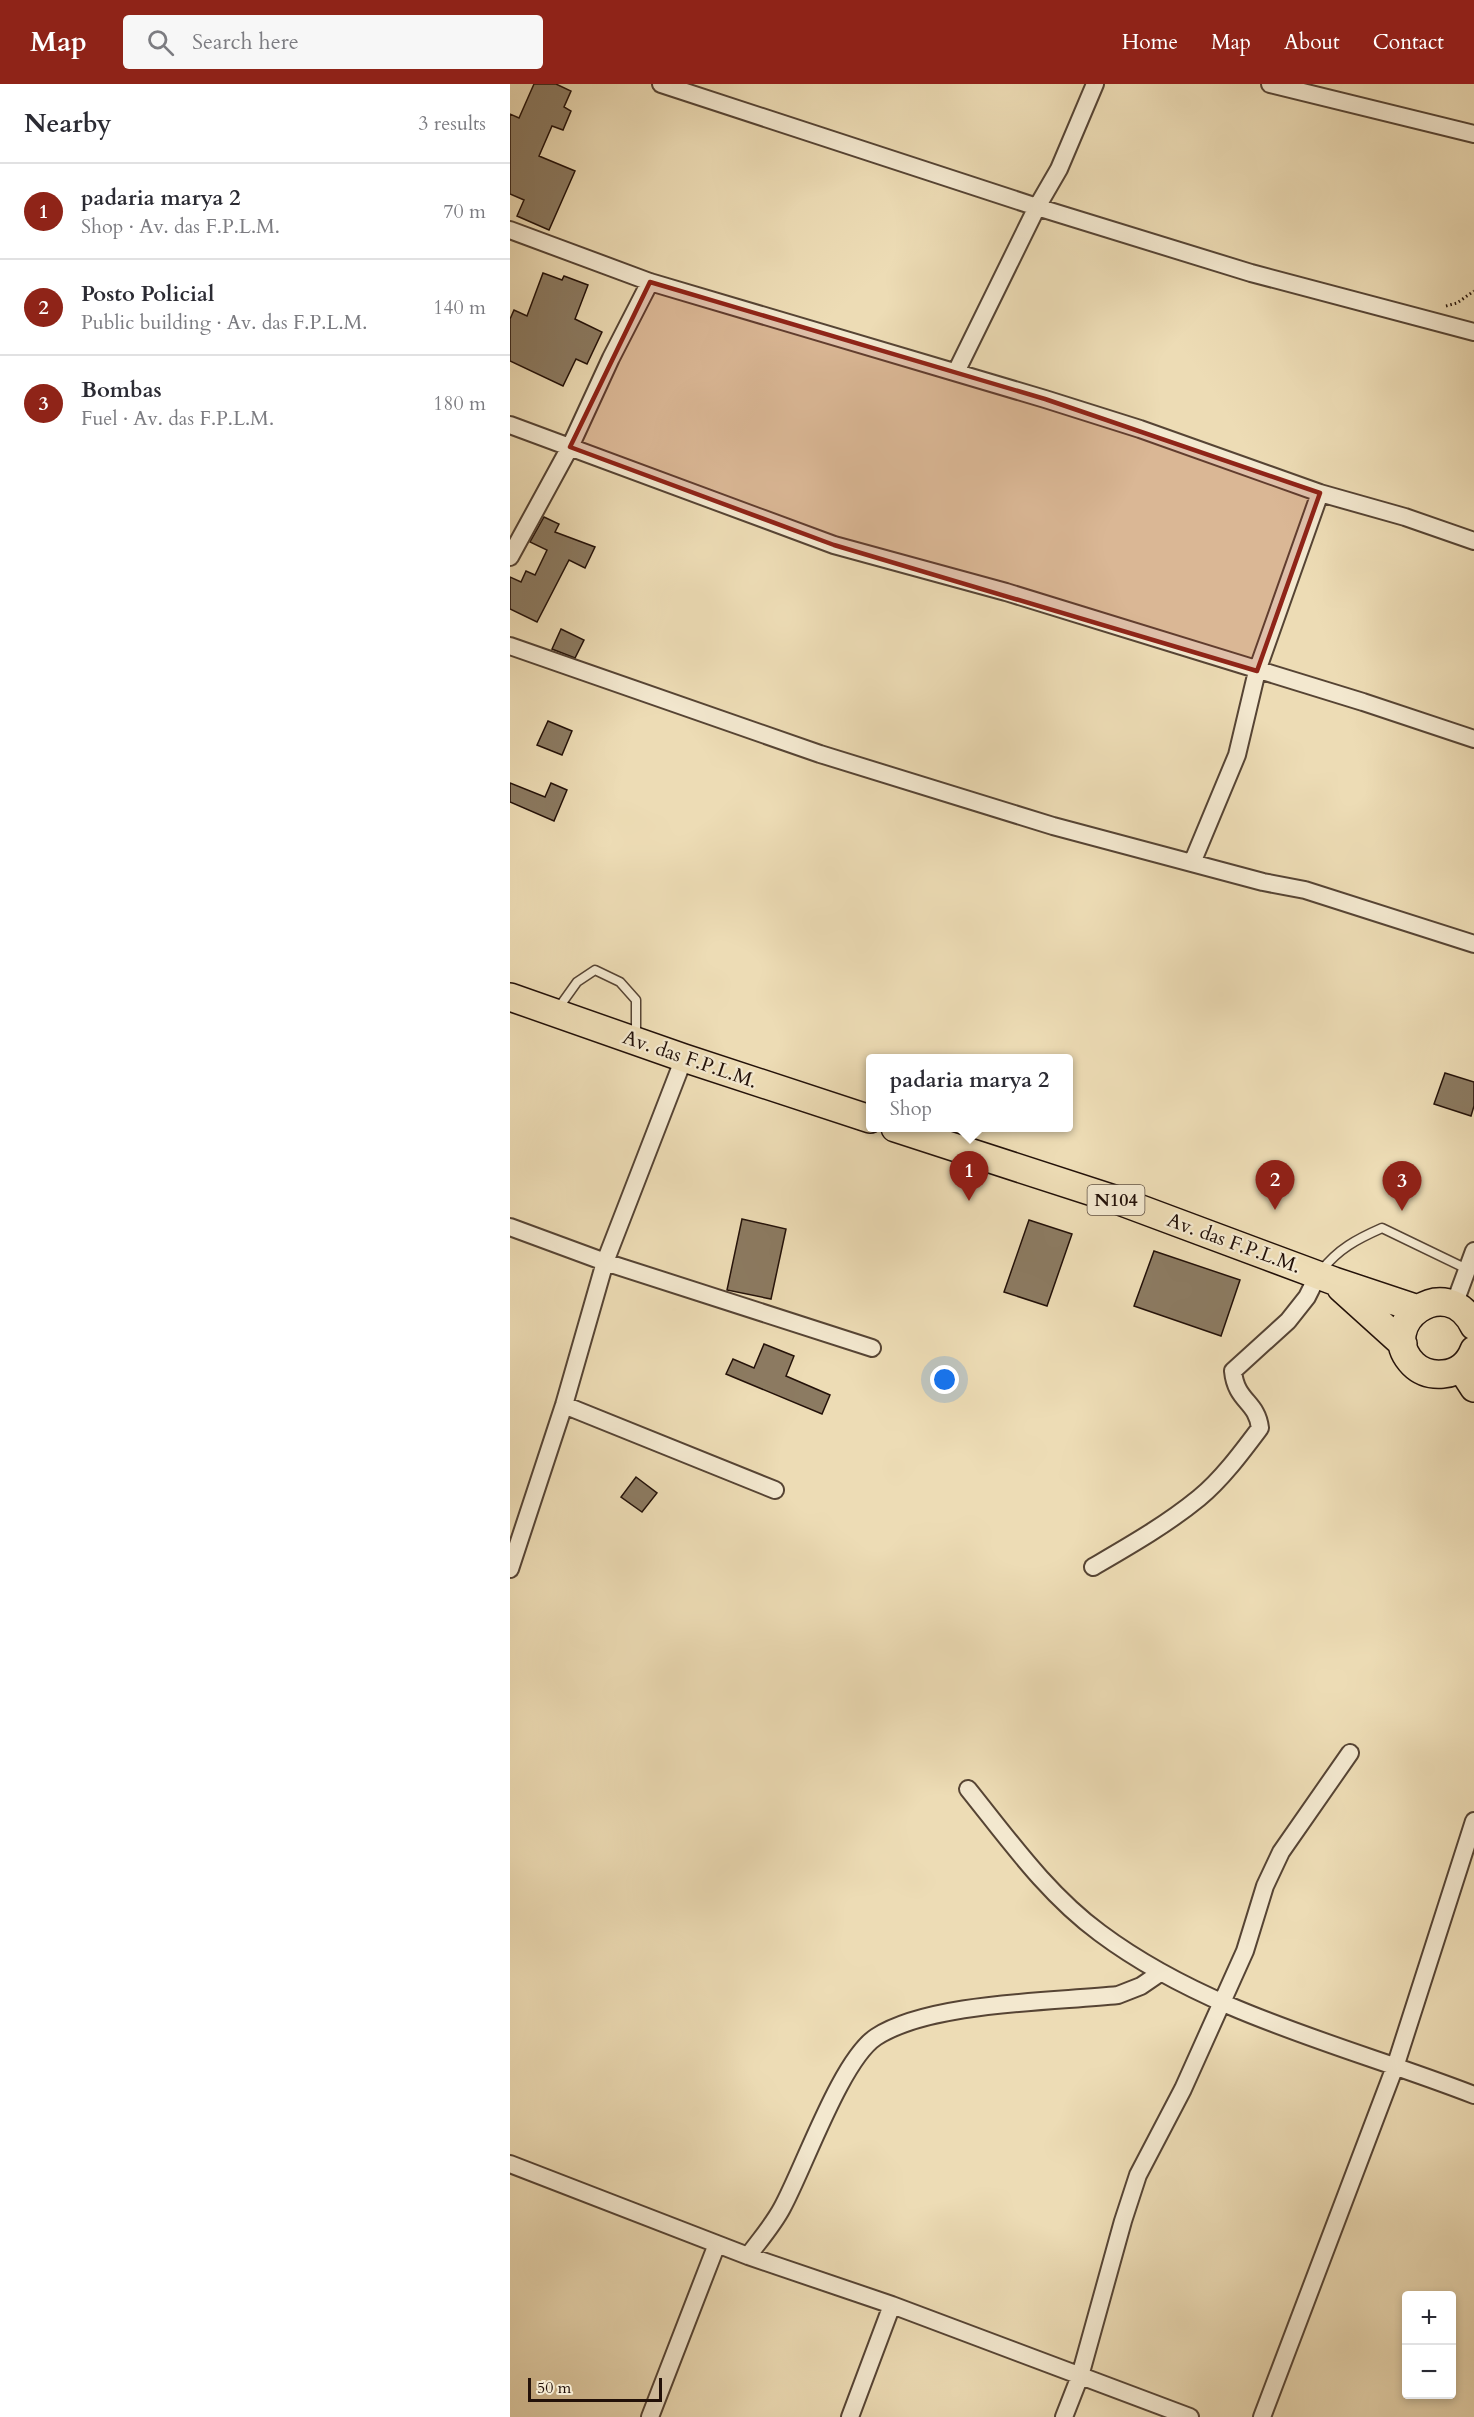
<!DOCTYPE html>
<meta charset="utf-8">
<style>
body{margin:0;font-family:Cardo,serif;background:#f7f7f7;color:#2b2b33}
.controls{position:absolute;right:18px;bottom:18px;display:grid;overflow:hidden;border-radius:6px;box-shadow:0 3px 9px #0003}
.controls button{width:54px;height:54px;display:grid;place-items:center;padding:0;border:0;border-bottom:2px solid #e1e1e2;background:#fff;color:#2b2b33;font:30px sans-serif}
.scale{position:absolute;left:18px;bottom:15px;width:134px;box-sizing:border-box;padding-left:6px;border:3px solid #231109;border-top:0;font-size:16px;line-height:21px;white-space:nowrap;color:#231109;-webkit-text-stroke:4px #f3e8cf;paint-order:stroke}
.you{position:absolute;left:435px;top:1296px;width:21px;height:21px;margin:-15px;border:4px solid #fff;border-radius:50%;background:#1a73e8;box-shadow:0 0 0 9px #1a73e833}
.badge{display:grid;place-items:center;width:39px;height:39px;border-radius:50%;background:#8f2418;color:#fff;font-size:20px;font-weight:700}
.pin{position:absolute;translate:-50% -50px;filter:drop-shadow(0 2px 3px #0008)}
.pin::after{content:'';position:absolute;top:32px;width:21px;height:18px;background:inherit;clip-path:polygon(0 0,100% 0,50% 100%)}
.popup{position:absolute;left:356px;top:970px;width:207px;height:78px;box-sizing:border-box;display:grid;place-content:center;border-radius:6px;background:#fff;filter:drop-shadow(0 2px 4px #0005);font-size:20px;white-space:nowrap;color:#7c7c81}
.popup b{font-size:22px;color:#2b2b33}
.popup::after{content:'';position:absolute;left:50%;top:100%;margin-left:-12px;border:12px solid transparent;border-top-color:#fff}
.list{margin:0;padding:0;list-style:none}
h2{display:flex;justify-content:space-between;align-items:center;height:78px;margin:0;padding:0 24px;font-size:26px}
h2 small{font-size:20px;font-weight:400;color:#7c7c81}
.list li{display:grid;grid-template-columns:39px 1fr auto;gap:18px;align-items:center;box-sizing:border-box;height:96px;padding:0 24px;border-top:2px solid #e1e1e2}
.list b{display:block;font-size:22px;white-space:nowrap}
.list p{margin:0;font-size:20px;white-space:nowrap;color:#7c7c81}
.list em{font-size:20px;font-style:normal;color:#7c7c81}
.icon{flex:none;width:33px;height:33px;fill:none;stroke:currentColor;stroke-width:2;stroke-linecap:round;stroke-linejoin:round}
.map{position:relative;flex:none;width:964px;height:2333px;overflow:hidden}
header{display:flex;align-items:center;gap:36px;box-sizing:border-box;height:84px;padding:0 30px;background:#8f2418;color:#fff}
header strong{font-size:28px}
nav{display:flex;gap:33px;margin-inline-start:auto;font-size:21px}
.search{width:420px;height:54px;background:#f7f7f7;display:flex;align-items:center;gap:15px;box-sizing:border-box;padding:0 21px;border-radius:6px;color:#7c7c81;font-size:22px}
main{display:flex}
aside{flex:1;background:#fff}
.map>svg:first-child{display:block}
</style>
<header>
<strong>Map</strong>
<div class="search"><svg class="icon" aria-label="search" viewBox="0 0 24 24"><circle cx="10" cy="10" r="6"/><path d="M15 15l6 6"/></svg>Search here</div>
<nav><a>Home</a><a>Map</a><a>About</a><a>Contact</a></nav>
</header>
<main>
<aside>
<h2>Nearby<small>3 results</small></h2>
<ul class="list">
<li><span class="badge">1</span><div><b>padaria marya 2</b><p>Shop · Av. das F.P.L.M.</p></div><em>70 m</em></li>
<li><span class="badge">2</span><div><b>Posto Policial</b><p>Public building · Av. das F.P.L.M.</p></div><em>140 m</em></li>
<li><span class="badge">3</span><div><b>Bombas</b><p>Fuel · Av. das F.P.L.M.</p></div><em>180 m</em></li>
</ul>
</aside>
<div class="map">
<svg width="964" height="2333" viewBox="0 0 964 2333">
<rect width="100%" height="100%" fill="#eddcb5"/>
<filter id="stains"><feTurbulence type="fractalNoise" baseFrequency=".00333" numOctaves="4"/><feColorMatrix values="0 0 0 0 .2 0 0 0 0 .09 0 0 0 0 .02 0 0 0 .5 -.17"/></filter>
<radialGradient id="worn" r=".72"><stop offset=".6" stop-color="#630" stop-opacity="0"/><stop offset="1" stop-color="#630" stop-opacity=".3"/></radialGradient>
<!-- building -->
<path fill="#8c7b62" stroke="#231109" stroke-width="1.5" d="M24,0H46L61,7L54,23L61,27L53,46L42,42L29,72L65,87L39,146L7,132L14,116L0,110V30L9,34Z
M33,189L52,196L54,192L78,201L65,235L92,248L77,280L66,275L53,302L0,277V235L4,226L17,232Z
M34,433L49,440L45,448L85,463L75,484L59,476L27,538L0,525V493L11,498L16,487L25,491L37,466L20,458Z
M51,545L74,556L65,574L42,565Z
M38,637L62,647L52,671L27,661Z
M0,699L35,713L41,699L57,706L44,737L0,718Z
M935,989L964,998V1022L961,1032L924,1020Z
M232,1135L276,1145L261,1215L217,1206Z
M519,1136L562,1150L537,1222L494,1208Z
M644,1167L730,1196L711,1252L624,1222Z
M254,1260L284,1272L276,1292L320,1311L312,1330L216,1290L223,1275L244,1284Z
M126,1393L147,1409L132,1428L111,1413Z"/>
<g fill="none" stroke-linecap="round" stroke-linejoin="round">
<!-- lane casing -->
<g stroke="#564434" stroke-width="11">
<path id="lane" d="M47,926L67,898L85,886L110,898L126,916V954
M811,1187C828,1165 847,1155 872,1144L957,1185"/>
</g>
<!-- street casing -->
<g stroke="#564434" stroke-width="20">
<path id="street" d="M151,0L527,123L741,189L964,248
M760,0L964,50
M0,146L140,198L535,315L630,345L810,409L895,433L964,457
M446,288L527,123L549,85L585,0
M0,341L324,461L496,508L853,618L964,655
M0,473L60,363L101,274L140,198
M0,562L310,670L543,742L753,798L795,806L964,860
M682,779L727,671L747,587L810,409
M0,1143L95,1178L362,1264
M944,1221L964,1167
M54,1321L265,1406
M583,1483C619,1462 656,1441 689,1414C712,1395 732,1368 750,1344C747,1317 726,1318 723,1287L778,1237L797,1213L809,1189
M0,1485L54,1321L95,1178L174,974
M458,1705C499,1756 537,1810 590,1849C700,1931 838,1962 964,2011
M0,2080L238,2172L382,2221L680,2333
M238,2172C249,2157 263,2141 272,2124C294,2084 331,1976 366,1953C420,1918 542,1918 608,1911L631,1902L650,1889
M140,2333L207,2160
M340,2333L382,2221
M554,2333L570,2292L613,2137L628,2091L673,2005L735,1867L755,1802L771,1768L840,1669
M752,2333L886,1980L964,1737"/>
</g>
<!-- primary casing -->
<g stroke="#231109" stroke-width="30">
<path id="primary" d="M0,913L174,974L360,1035
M385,1044L604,1115L824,1197L908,1225
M831,1204L893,1260
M964,1242C937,1186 864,1240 903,1280C911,1288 922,1291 933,1290C948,1289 959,1279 964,1266
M951,1284L964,1304"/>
</g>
<!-- path -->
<path stroke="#231109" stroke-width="3" stroke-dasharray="1.5 3" stroke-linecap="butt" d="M936,222L947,219L964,207"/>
<!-- lane -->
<use href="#lane" stroke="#f3e8cf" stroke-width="8"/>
<!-- street -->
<use href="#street" stroke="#f3e8cf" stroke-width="16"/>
<!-- primary -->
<use href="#primary" stroke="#eddcb5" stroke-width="27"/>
</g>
<!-- marked area -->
<path fill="#8f2418" fill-opacity="0.2" stroke="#8f2418" stroke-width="4.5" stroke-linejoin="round" d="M140,198L535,315L810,409L747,587L324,461L60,363Z"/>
<g text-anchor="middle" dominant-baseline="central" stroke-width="4.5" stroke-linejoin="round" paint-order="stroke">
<!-- shield labels -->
<rect fill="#f3e8cf" stroke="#615244" stroke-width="1.5" x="577.5" y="1101" width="57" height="30" rx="4.5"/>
<g font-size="18" font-weight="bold" fill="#231109">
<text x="606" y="1116">N104</text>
</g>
<!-- street labels -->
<g font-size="20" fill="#231109" stroke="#f3e8cf">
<text transform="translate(180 975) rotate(19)">Av. das F.P.L.M.</text>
<text transform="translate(724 1159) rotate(20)">Av. das F.P.L.M.</text>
</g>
</g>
<rect width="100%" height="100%" filter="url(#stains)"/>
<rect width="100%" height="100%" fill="url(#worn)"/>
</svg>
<div class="controls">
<button>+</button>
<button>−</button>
</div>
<div class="scale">50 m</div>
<div class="you"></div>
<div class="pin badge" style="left:459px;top:1117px">1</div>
<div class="popup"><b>padaria marya 2</b>Shop</div>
<div class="pin badge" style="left:765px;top:1126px">2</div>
<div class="pin badge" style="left:892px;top:1127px">3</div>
</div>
</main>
